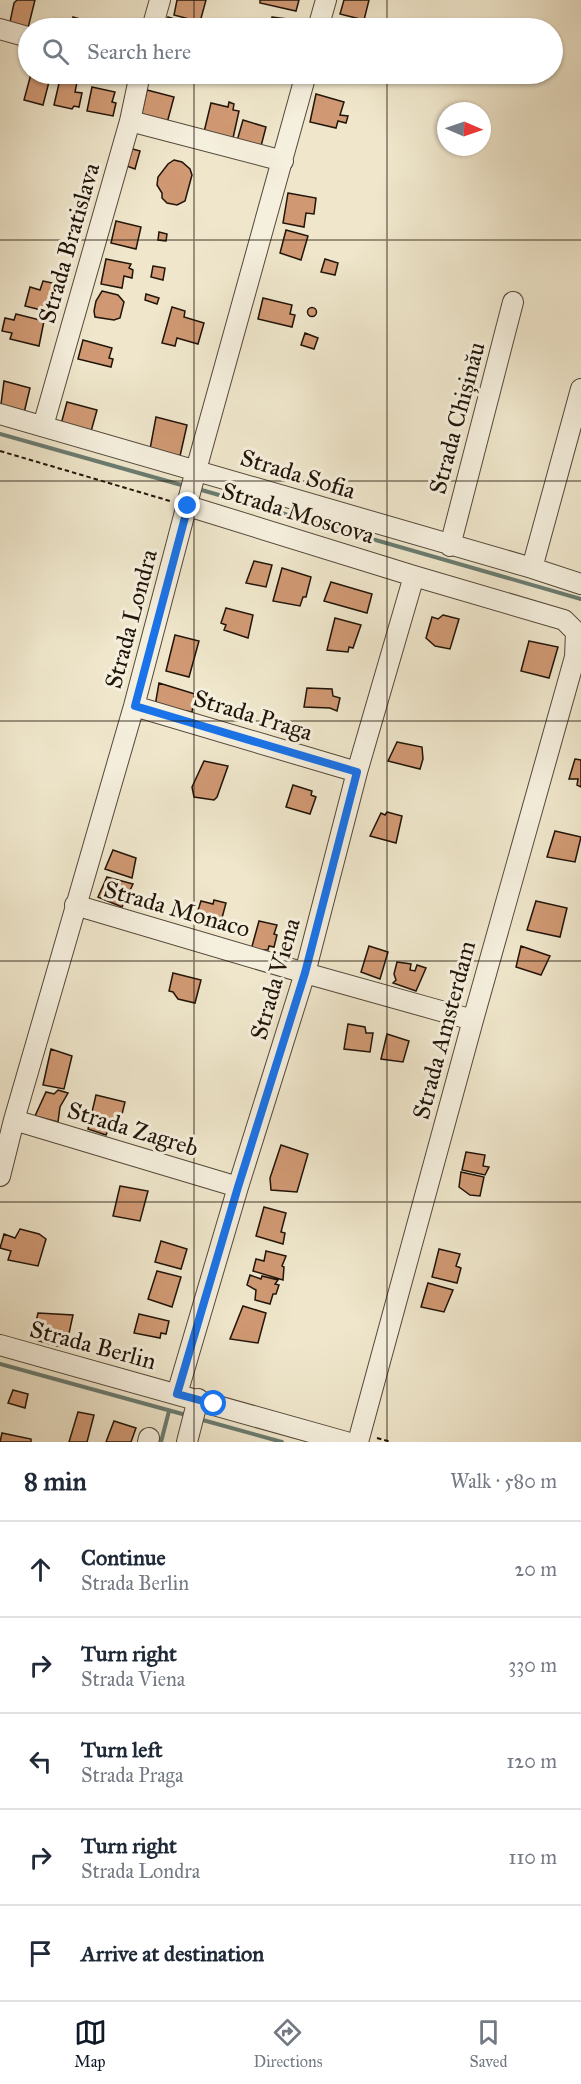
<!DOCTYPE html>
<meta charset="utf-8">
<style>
body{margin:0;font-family:"IM FELL Great Primer",serif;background:#f2f2f3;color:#1f2937}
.compass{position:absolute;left:437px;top:102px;width:54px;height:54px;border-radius:50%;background:#fff;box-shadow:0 2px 4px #0004;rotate:92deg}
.stop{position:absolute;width:18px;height:18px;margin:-14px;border:4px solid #1a73e8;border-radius:50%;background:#fff}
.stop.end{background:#1a73e8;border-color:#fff;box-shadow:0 2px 6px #0008}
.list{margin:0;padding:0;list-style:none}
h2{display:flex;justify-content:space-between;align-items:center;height:78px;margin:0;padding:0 24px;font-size:26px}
h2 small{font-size:20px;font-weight:400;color:#747a83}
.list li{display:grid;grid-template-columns:39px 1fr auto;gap:18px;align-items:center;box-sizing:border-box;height:96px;padding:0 24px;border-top:2px solid #e0e1e3}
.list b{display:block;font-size:22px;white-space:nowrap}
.list p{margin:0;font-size:20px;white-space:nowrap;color:#747a83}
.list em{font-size:20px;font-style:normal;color:#747a83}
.icon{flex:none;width:33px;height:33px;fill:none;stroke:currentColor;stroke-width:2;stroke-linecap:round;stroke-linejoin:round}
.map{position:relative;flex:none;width:581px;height:1442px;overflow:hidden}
.search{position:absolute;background:#fff;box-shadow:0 2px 4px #0004;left:18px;right:18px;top:18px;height:66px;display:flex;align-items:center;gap:15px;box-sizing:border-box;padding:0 21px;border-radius:33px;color:#747a83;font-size:22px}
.sheet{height:558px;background:#fff}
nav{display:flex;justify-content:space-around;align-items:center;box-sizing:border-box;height:84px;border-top:2px solid #e0e1e3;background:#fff;font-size:16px;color:#747a83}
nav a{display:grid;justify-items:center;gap:3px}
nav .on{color:#111827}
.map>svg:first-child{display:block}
</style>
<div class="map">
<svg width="581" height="1442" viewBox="0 0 581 1442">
<rect width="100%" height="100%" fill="#efe6cb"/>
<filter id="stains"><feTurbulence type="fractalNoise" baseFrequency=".00333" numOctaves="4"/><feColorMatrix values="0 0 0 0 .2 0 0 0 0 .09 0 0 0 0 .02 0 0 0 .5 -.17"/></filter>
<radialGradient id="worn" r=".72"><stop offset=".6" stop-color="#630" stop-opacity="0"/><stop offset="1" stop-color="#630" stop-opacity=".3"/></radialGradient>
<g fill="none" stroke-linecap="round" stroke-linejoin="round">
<!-- stream -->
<path stroke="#6a7b70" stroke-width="4" d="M0,434L185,486
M198,489L581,599
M0,1364L186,1415
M199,1419L282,1442
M161,1442L169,1411"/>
</g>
<!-- building -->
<path fill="#d09973" stroke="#211409" stroke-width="1.5" d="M17,0H35L28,28L12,29L10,22L14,3Z
M177,0H206L200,22L174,15Z
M260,0H299L296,11L260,3Z
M344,0H369L364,20L340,14Z
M73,17L84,20L83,25L96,28H71Z
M168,17L200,27V28H164Z
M272,17L287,19L286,28H263L264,22L271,23Z
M105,24L118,26L127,28H104Z
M31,74H51L43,105L24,100Z
M60,79L77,82L75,92L82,93L79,107L74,106L72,109L54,105Z
M92,87L115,92L112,102L116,103L113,116L87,111Z
M147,90L174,97L167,123L141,116Z
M316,94L344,102L340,115L348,116L346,123L338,121L336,128L310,122Z
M229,102L234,104L233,110L239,111L233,138L204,132L211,103L228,107Z
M243,120L266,127L261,146L237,141Z
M129,148L140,151L135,169L124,165Z
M174,160L182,162L190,169L192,175L185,201L177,205L167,203L162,198V193L157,185L158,177L168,164Z
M288,193L316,198L314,214L306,213L304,227L283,223Z
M116,221L141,227L136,249L111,243Z
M286,230L308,236L301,260L280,253Z
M159,232L167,234L166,241L158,240Z
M106,259L131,264L129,268L133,270L132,278L124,276L122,288L101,284Z
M325,259L338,263L335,275L321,272Z
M153,266L165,268L163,280L151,277Z
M43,281L57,284L49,312L25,306L30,287L40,290Z
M102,291L118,295L124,302L120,318L114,320L95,317L94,311L96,301Z
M146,294L159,298L157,304L145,300Z
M263,298L292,305L290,314L295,315L292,327L258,319Z
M172,307L185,311L184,317L204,323L198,344L177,338L175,346L162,343Z
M307.5 312a4.5 4.5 0 1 1 9 0a4.5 4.5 0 1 1-9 0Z
M16,314L44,321L39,346L10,339L12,333L2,331L5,318L14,320Z
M305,333L318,338L314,349L301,345Z
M83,340L112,348L109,358L113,359L111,367L78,359Z
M4,381L30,388L23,417L0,412Z
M67,402L97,410L90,435L60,428Z
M156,417L187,425L180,456L150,449Z
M254,561L272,565L266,587L246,583Z
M282,568L311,577L306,597H303L300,606L273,601Z
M331,582L372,594L367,613L324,601Z
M226,608L253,615L248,638L224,630L226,625L221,623Z
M443,615L459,619L450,649L435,646L426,638L432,617L438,619Z
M335,618L361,625L353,648L349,647L348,652L327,650Z
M175,635L199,641L189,677L166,671Z
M529,641L558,647L549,678L521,671Z
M159,683L195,694L192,712L155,706Z
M307,688L332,689L333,696L340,698L337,711L330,708L304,707Z
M397,742L422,747L423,759L420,769L388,761Z
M575,759L581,760V787L577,785L578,779H569Z
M204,761L228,766L217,797L214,800L194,797L192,787Z
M293,785L312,791L311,795L316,797L310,814L286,807Z
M387,812L402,816L396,843L370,836L381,813L385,815Z
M555,831L581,837L575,862L547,857Z
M113,850L136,858L132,878L105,869Z
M107,877L133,884L122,907L98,897Z
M214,900L226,903L219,929L202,924L203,918L196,916L201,901L213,904Z
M536,901L567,908L560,937L527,930Z
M259,921L277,925L274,934L277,935L274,947L269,946L268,950H251Z
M369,946L388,952L380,979L361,972Z
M521,946L550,956L541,975L516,967Z
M397,962L411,964L410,970L415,971L417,965L426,968L416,991L393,983L396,980L394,974Z
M173,973L201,980L195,1003L178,999L173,992L169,991Z
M348,1024L365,1027L366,1033H373L370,1052L344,1049Z
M387,1034L409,1041L403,1062L381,1059Z
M51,1049L72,1056L64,1089L43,1085Z
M58,1090L68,1093L60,1107L58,1122L35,1116L46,1092L54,1094Z
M96,1095L125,1102L118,1130L109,1128L106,1135L88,1129Z
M281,1145L308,1154L297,1192L271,1190L270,1178Z
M466,1152L485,1155L483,1166L489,1167L485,1175L462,1170Z
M461,1172L484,1177L480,1196L470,1195L459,1187Z
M120,1186L148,1191L140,1221L113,1216Z
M264,1207L286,1213L281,1232L285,1233L283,1244L256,1236Z
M20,1229L39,1234L46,1239L38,1266L8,1260L11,1251L0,1248L4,1234L15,1238Z
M161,1241L187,1249L181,1269L155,1262Z
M439,1249L460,1254L456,1266L461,1268L457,1283L432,1277Z
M266,1251L286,1256L282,1266L284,1267L283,1280L253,1271L256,1259L264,1261Z
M157,1271L181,1277L172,1307L148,1299Z
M250,1275L261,1279L262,1276L278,1280L275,1284L279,1285L276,1294H273L270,1304L255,1300L256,1290L247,1285Z
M428,1283L453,1290L444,1312L421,1307Z
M243,1306L266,1313L258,1343L230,1339Z
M38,1313L73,1315L68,1338L61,1347L32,1339Z
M139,1314L169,1321L166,1334L161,1333L160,1338L134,1333Z
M13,1390L28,1394L25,1408L8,1403Z
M78,1412L94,1415L87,1442H69Z
M114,1421L136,1428L131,1442H106Z
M2,1433L31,1439V1442H0Z"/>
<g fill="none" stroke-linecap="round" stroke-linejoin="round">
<!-- minor casing -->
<g stroke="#54483a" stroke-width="22">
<path id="minor" d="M152,28L160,0
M318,28L326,0
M0,29L28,37
M130,121L283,161
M0,414L532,568L581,584
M43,426L130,121L140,74
M188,506L414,576L564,620L576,632L575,657L473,1020L358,1442
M450,546L513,302
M532,568L581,389
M134,706L357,772
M75,905L305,973L473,1020
M14,1120L238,1187
M0,1176L14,1120L134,706L196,470L306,74
M0,1345L346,1442
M177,1394L238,1187L305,973L357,772L414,576
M148,1442L149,1438
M187,1442L198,1399"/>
</g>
<!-- path -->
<path stroke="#211409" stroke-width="2" stroke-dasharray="4.5 3" stroke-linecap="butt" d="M0,451L170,501
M377,1438L391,1442"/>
<!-- minor -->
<use href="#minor" stroke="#f5efdd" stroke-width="20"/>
</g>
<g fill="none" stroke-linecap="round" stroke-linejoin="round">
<!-- route -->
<path stroke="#1a73e8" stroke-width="8" d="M188,506L135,706L357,772L305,973L238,1187L177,1394L214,1404"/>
</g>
<!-- grid -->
<path fill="none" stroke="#211409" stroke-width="1.5" stroke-opacity="0.55" d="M194,0V28M387,0V28M194,74V1442M387,74V1442M0,240H581M0,481H581M0,721H581M0,961H581M0,1202H581"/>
<g text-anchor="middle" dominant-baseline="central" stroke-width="6" stroke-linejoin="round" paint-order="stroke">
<!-- street labels -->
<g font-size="24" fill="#211409" stroke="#f5efdd">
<text transform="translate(69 243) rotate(-74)">Strada Bratislava</text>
<text transform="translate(457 418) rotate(-75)">Strada Chișinău</text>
<text transform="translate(298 474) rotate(17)">Strada Sofia</text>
<text transform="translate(298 513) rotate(17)">Strada Moscova</text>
<text transform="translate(131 619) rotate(-75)">Strada Londra</text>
<text transform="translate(253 715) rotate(17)">Strada Praga</text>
<text transform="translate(177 909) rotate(16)">Strada Monaco</text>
<text transform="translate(275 979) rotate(-74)">Strada Viena</text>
<text transform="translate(444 1030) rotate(-75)">Strada Amsterdam</text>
<text transform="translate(133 1129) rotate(17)">Strada Zagreb</text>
<text transform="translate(93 1345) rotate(15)">Strada Berlin</text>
</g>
</g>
<rect width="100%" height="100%" filter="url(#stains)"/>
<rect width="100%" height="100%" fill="url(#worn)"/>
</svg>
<svg class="compass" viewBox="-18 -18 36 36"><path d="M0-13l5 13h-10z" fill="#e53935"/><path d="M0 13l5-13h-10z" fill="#747a83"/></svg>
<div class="stop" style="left:214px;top:1404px"></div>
<div class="stop end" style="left:188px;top:506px"></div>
<div class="search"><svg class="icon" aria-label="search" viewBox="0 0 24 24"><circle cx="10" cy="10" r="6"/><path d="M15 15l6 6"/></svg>Search here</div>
</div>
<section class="sheet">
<h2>8 min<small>Walk · 580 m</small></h2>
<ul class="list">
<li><svg class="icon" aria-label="ahead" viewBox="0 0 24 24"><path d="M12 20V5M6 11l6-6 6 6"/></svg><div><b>Continue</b><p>Strada Berlin</p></div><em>20 m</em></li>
<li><svg class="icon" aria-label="right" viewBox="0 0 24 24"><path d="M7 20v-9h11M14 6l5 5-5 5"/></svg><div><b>Turn right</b><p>Strada Viena</p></div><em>330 m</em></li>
<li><svg class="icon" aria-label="left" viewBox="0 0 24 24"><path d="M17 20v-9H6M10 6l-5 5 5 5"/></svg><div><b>Turn left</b><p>Strada Praga</p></div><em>120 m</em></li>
<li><svg class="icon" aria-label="right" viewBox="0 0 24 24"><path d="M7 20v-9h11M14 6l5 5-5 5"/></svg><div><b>Turn right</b><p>Strada Londra</p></div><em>110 m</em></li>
<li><svg class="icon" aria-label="arrive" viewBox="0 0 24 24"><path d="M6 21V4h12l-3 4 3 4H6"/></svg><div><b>Arrive at destination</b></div></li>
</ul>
</section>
<nav>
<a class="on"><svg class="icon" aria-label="map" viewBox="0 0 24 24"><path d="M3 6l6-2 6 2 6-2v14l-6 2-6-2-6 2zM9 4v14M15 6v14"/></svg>Map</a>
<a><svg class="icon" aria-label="directions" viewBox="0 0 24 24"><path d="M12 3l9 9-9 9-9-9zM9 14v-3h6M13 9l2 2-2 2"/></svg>Directions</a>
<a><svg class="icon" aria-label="saved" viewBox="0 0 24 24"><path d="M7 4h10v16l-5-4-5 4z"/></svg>Saved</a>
</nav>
